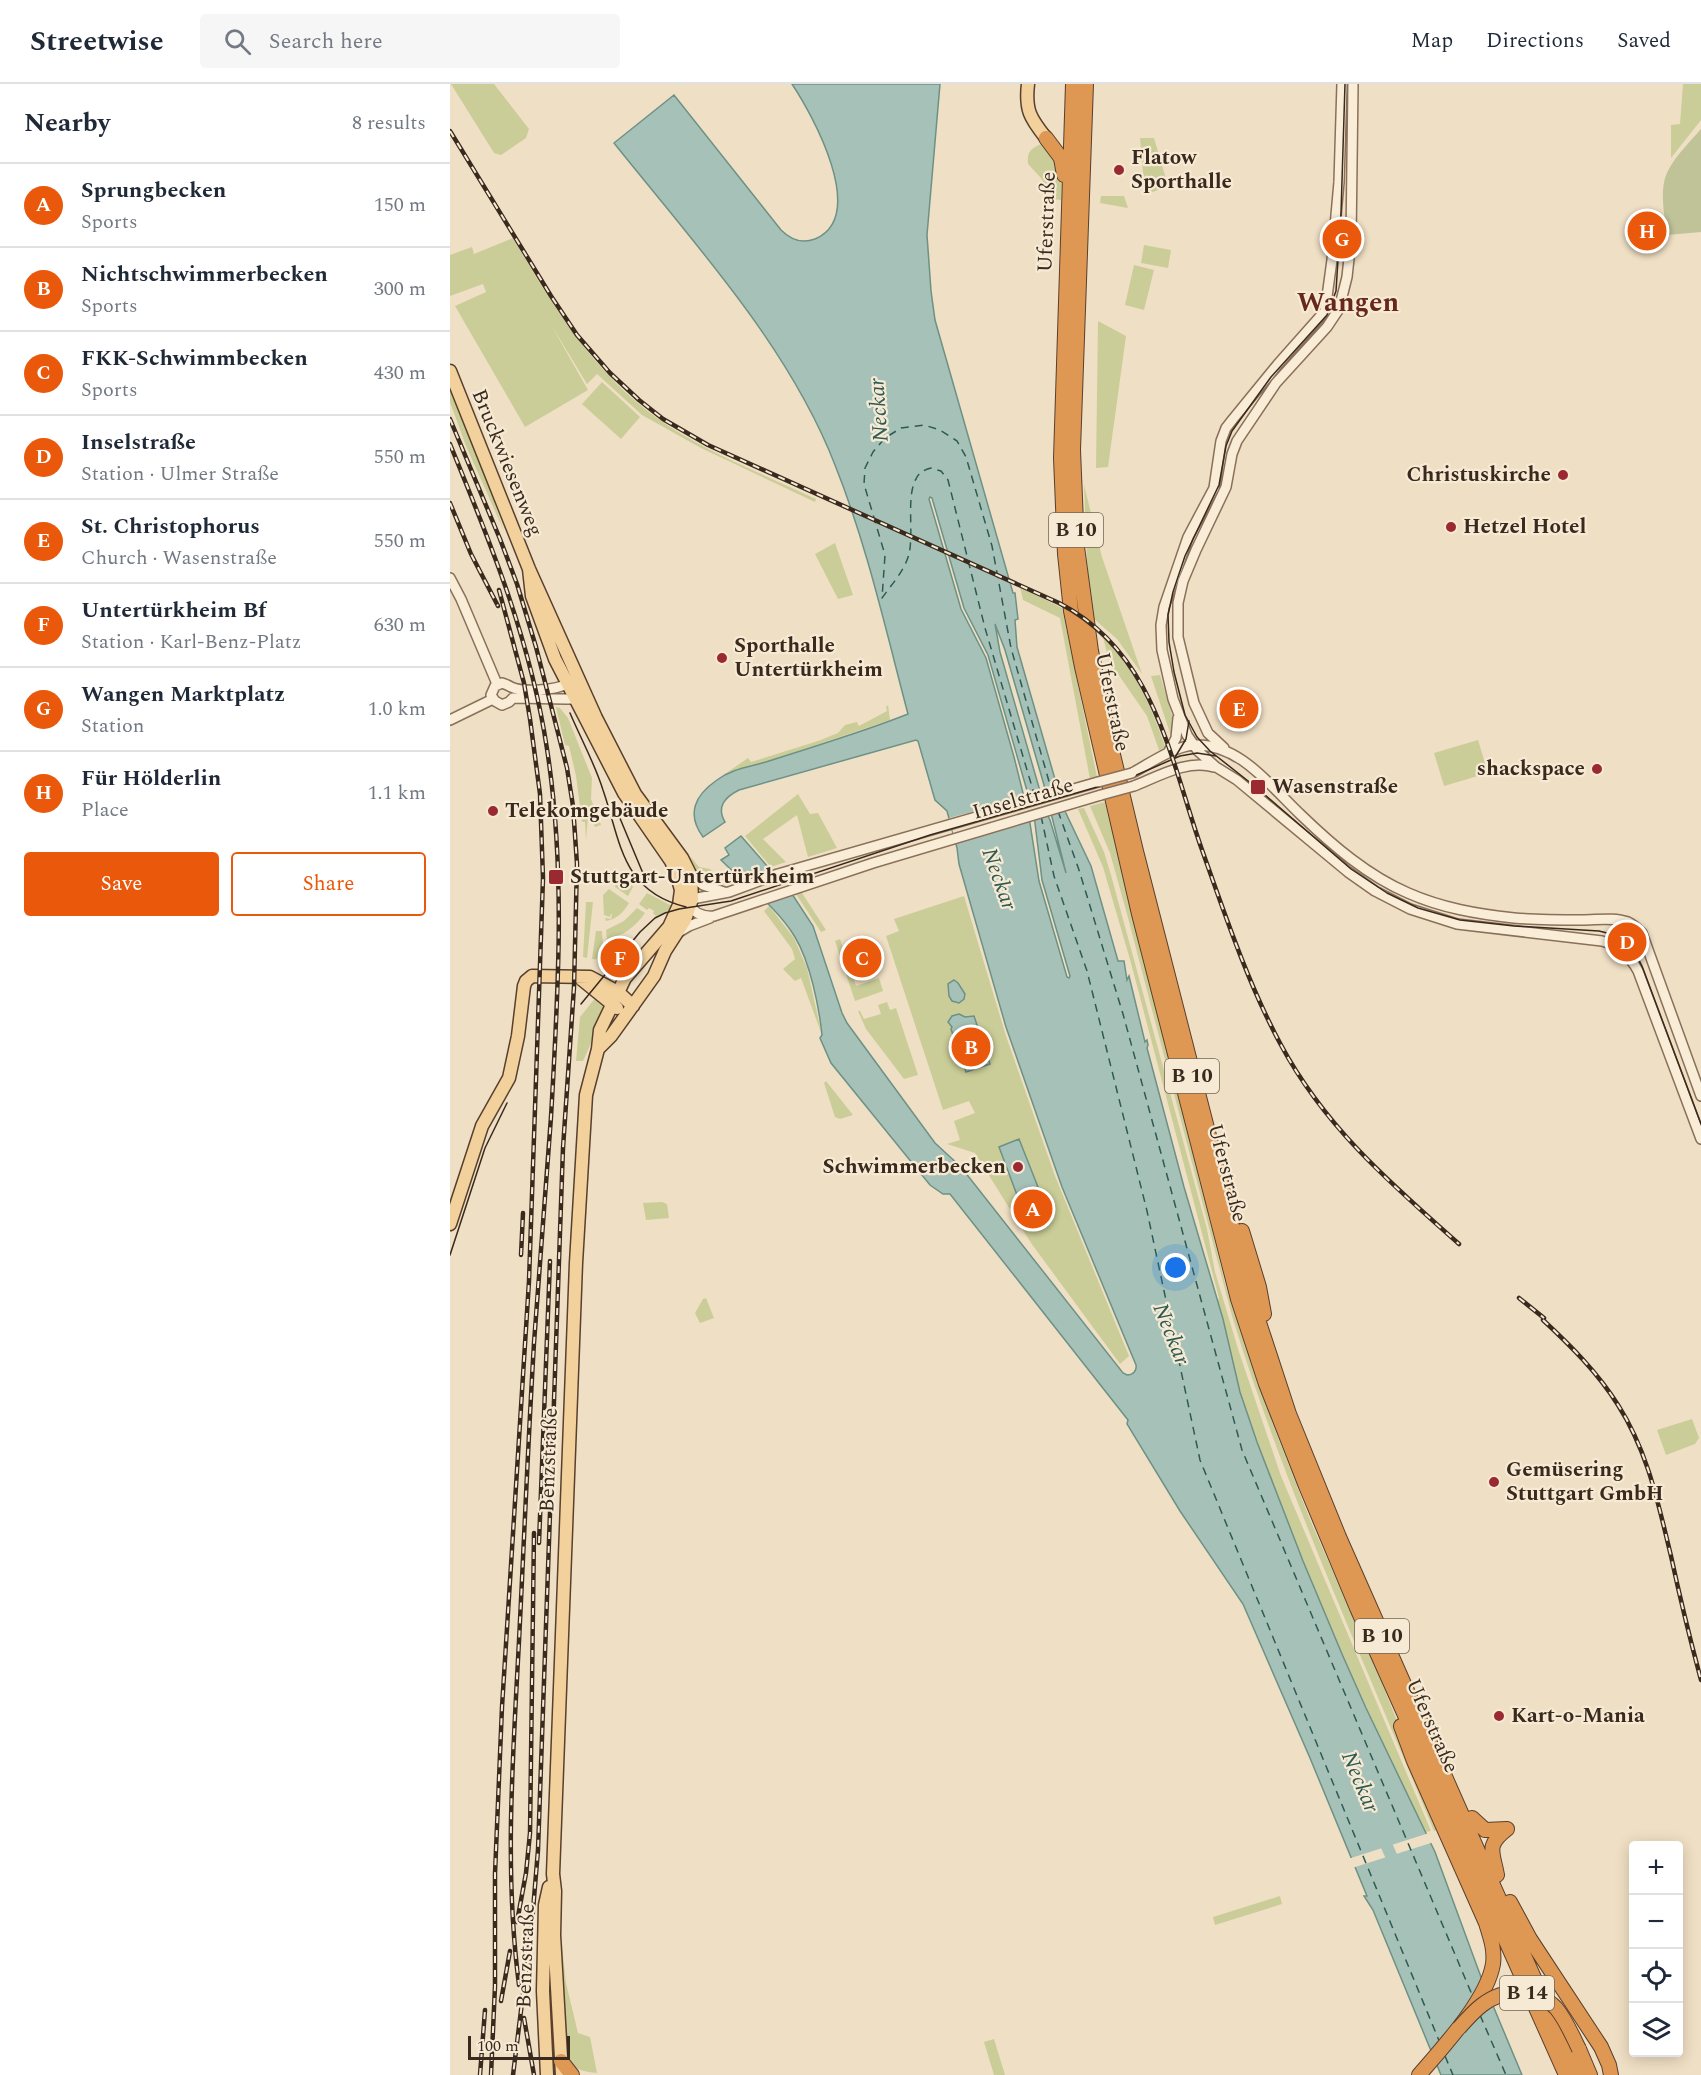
<!DOCTYPE html>
<meta charset="utf-8">
<style>
body{margin:0;font-family:Spectral,serif;background:#f6f6f7;color:#1f2937}
.controls{position:absolute;right:18px;bottom:18px;display:grid;overflow:hidden;border-radius:6px;box-shadow:0 3px 15px #0003}
.controls button{width:54px;height:54px;display:grid;place-items:center;padding:0;border:0;border-bottom:2px solid #e0e1e3;background:#fff;color:#1f2937;font:30px sans-serif}
.scale{position:absolute;left:18px;bottom:15px;width:102px;box-sizing:border-box;padding-left:6px;border:3px solid #3a2a1e;border-top:0;font-size:16px;line-height:21px;white-space:nowrap;color:#3a2a1e;-webkit-text-stroke:4px #f6ead4;paint-order:stroke}
.you{position:absolute;left:726px;top:1184px;width:21px;height:21px;margin:-15px;border:4px solid #fff;border-radius:50%;background:#1a73e8;box-shadow:0 0 0 9px #1a73e833}
.badge{display:grid;place-items:center;width:39px;height:39px;border-radius:50%;background:#ea580c;color:#fff;font-size:20px;font-weight:700}
.pin{position:absolute;translate:-50% -50%;border:3px solid #fff;box-shadow:0 2px 6px #0006}
.list{margin:0;padding:0;list-style:none}
h2{display:flex;justify-content:space-between;align-items:center;height:78px;margin:0;padding:0 24px;font-size:26px}
h2 small{font-size:20px;font-weight:400;color:#747a83}
.list li{display:grid;grid-template-columns:39px 1fr auto;gap:18px;align-items:center;box-sizing:border-box;height:84px;padding:0 24px;border-top:2px solid #e0e1e3}
.list b{display:block;font-size:22px;white-space:nowrap}
.list p{margin:0;font-size:20px;white-space:nowrap;color:#747a83}
.list em{font-size:20px;font-style:normal;color:#747a83}
.actions{display:flex;gap:12px;padding:18px 24px}
.actions a{flex:1;padding:14px 0;border:2px solid #ea580c;border-radius:6px;text-align:center;font-size:21px;color:#ea580c}
.actions .main{background:#ea580c;color:#fff}
.icon{flex:none;width:33px;height:33px;fill:none;stroke:currentColor;stroke-width:2;stroke-linecap:round;stroke-linejoin:round}
.map{position:relative;flex:none;width:1251px;height:1991px;overflow:hidden}
header{display:flex;align-items:center;gap:36px;box-sizing:border-box;height:84px;padding:0 30px;background:#fff;border-bottom:2px solid #e0e1e3}
header strong{font-size:28px}
nav{display:flex;gap:33px;margin-inline-start:auto;font-size:21px}
.search{width:420px;height:54px;background:#f6f6f7;display:flex;align-items:center;gap:15px;box-sizing:border-box;padding:0 21px;border-radius:6px;color:#747a83;font-size:22px}
main{display:flex}
aside{flex:1;background:#fff}
.map>svg:first-child{display:block}
</style>
<header>
<strong>Streetwise</strong>
<div class="search"><svg class="icon" aria-label="search" viewBox="0 0 24 24"><circle cx="10" cy="10" r="6"/><path d="M15 15l6 6"/></svg>Search here</div>
<nav><a>Map</a><a>Directions</a><a>Saved</a></nav>
</header>
<main>
<aside>
<h2>Nearby<small>8 results</small></h2>
<ul class="list">
<li><span class="badge">A</span><div><b>Sprungbecken</b><p>Sports</p></div><em>150 m</em></li>
<li><span class="badge">B</span><div><b>Nichtschwimmerbecken</b><p>Sports</p></div><em>300 m</em></li>
<li><span class="badge">C</span><div><b>FKK-Schwimmbecken</b><p>Sports</p></div><em>430 m</em></li>
<li><span class="badge">D</span><div><b>Inselstraße</b><p>Station · Ulmer Straße</p></div><em>550 m</em></li>
<li><span class="badge">E</span><div><b>St. Christophorus</b><p>Church · Wasenstraße</p></div><em>550 m</em></li>
<li><span class="badge">F</span><div><b>Untertürkheim Bf</b><p>Station · Karl-Benz-Platz</p></div><em>630 m</em></li>
<li><span class="badge">G</span><div><b>Wangen Marktplatz</b><p>Station</p></div><em>1.0 km</em></li>
<li><span class="badge">H</span><div><b>Für Hölderlin</b><p>Place</p></div><em>1.1 km</em></li>
</ul>
<div class="actions"><a class="main">Save</a><a>Share</a></div>
</aside>
<div class="map">
<svg width="1251" height="1991" viewBox="0 0 1251 1991">
<rect width="100%" height="100%" fill="#efdfc4"/>
<!-- green -->
<path fill="#cbcd98" d="M1,0H44L79,45L76,54L51,71L44,69Z
M1233,0H1251V36L1221,74V41L1230,40Z
M690,54H704L718,102L695,111Z
M591,60L602,65L612,97L611,116L603,115L591,94L578,80C577,68 580,65 591,60Z
M651,112H674L678,124L650,119Z
M63,154C102,221 143,288 207,334C254,368 314,390 366,415L365,418L251,364L192,331L147,290L137,300L100,239L138,306L75,343L5,222L36,208L33,200L0,212V171L22,163L24,170Z
M694,161L721,166L718,184L691,179Z
M684,181L704,186L694,226L675,221Z
M648,237L676,252L658,383L646,384Z
M0,298L24,359L54,447L16,362L0,318Z
M152,298L190,333L171,355L132,320Z
M634,401L652,473L692,590L667,555L643,534L637,477Z
M385,459L403,511L388,515L365,470Z
M570,503L612,524L647,693L640,695L610,534L573,516Z
M653,553C687,589 700,619 716,665L709,666L697,632L659,577Z
M710,591L724,638L721,652L701,592Z
M438,621L440,636L313,679L290,685L272,692L298,674L301,678L368,657L388,649L395,641L407,638L409,642L437,627L436,623Z
M106,623L110,624L118,634L142,694L141,715L151,741L145,743L141,733H138L136,756L135,738H132L126,692L119,662L115,661Z
M1028,656L1038,689L994,702L984,669Z
M348,710L360,730L368,729L387,764L358,773L347,731L313,755L336,778L321,783L295,752Z
M655,718L756,1123L776,1203L791,1249L827,1351L861,1438L931,1597L990,1745L984,1747C914,1576 836,1409 782,1232L677,830L660,769L640,722Z
M634,724L654,768L661,791L757,1145L765,1188L789,1268L831,1392L981,1747L975,1748C907,1606 841,1461 791,1311C781,1281 776,1248 767,1218L769,1214L681,879L653,783L628,725Z
M221,749L249,783L260,785L274,801H264L255,797L246,788L243,781L219,751Z
M177,793L183,803L178,812L165,803L166,796L164,795L162,802L164,794Z
M159,805L179,819C173,829 167,835 156,837L155,834L161,835L162,830H161L160,833L154,831L153,811Z
M197,809L222,822L220,826L206,832L203,829L204,827L199,824L197,826L189,820Z
M352,809L376,846L371,848L346,810Z
M514,812L556,952L605,1092L679,1272L670,1280L581,1159L525,1069L497,1060L510,1056L504,1037L525,1029L519,1017L493,1026L436,852L449,847L444,835Z
M136,818H143L137,874L133,873Z
M319,822L344,854L357,884L372,951L351,894L345,897L333,885L345,875L342,865L314,827Z
M187,824L195,829C186,842 173,852 157,856L156,846L174,837Z
M146,847H152L154,876L142,875Z
M390,855L406,902L429,894L433,907L405,917L385,857Z
M147,912L152,916L155,928L133,977H126L130,933Z
M437,918L440,926L446,924L468,991L454,995L416,945L408,927H410L414,935L431,930L428,921Z
M376,997L403,1031L390,1035L385,1033L374,999Z
M212,1118L217,1120L219,1134L196,1136L193,1119Z
M256,1214L264,1234L250,1239L245,1229L253,1215Z
M1242,1335L1249,1354L1245,1360L1216,1371L1207,1346Z
M830,1812L832,1820L765,1841L763,1833Z
M111,1853L116,1899L128,1949L140,1953L147,1989C136,1988 126,1987 119,1976C107,1955 110,1879 111,1853Z
M544,1955L555,1991H544L534,1958Z"/>
<!-- cemetery -->
<path fill="#c0c297" d="M1251,45V148L1217,151C1215,134 1210,111 1215,94C1221,76 1239,59 1251,45Z"/>
<!-- water -->
<path fill="#a6c2b8" stroke="#6d9185" stroke-width="1.5" fill-rule="evenodd" d="M342,0H490L477,151L481,207L485,236L563,509H565L568,535L565,536L567,563L613,723L641,782L668,877H674L677,896L679,892L695,958L697,956L698,961L697,964L734,1103L773,1235L790,1308L807,1358L853,1477L892,1570L916,1624L985,1768L1031,1893L1072,1991H991L923,1826L914,1812H917L860,1674L793,1520L730,1427L677,1340L678,1336L500,1110H493L480,1101L381,979L370,954L372,951C369,922 360,878 345,853C327,823 296,801 271,776L279,771L275,764L291,752L344,813L363,842L392,929L397,939L485,1059L511,1083L673,1289L677,1291C683,1291 687,1287 686,1281L612,1103L585,1026L556,943L509,780L507,764L497,727L485,716L468,657L466,656L289,706C275,713 266,723 275,738L253,753C236,730 245,711 267,696C283,684 301,683 319,677C365,662 413,648 458,630C436,547 417,461 385,381C339,262 243,158 164,59L224,11L331,146C340,155 352,160 365,155C419,132 362,30 342,0ZM480,413L482,414L514,524L538,571L584,731L592,796L620,892L619,894L617,893L589,797L579,733L564,673L536,574L511,525L479,415ZM545,540L555,566L594,701L616,789L600,736L596,728L550,568Z
M414,860L423,885L413,890V888L410,889L401,864Z
M504,896L508,899L515,910L514,915L509,919L502,917L499,912L498,900Z
M509,930L515,933L524,932L540,980L516,988L501,945L502,943L498,938L502,932Z
M569,1055L588,1103L567,1111L549,1063Z
M591,1111L598,1129L575,1138L568,1121Z"/>
<!-- pier -->
<path fill="#efdfc4" d="M593,703L595,707L610,703L618,727L506,759L499,734L591,709L590,704Z
M323,784L345,811L317,820L289,795Z
M979,1749L984,1758L902,1784L898,1775Z"/>
<g fill="none" stroke-linecap="round" stroke-linejoin="round">
<!-- river -->
<path stroke="#a6c2b8" stroke-width="12" d="M931,1749L947,1785"/>
<!-- ferry -->
<path stroke="#2e5a54" stroke-width="1.5" stroke-dasharray="8 6" stroke-linecap="butt" d="M585,713L535,544L498,396L491,387L481,384C474,386 469,388 466,395C456,412 464,449 459,470C455,486 442,500 432,514L435,471L414,400L415,384L423,368L435,354L451,344L474,341L490,346L507,357L516,373L542,462L561,564L602,708
M608,727L629,786L673,930L792,1366L1023,1913
M591,732L604,792L637,887L697,1127L750,1376L990,1959
M1030,1931L1056,1991
M995,1972L1003,1991"/>
<!-- minor casing -->
<g stroke="#8a705a" stroke-width="12">
<path id="minor" d="M892,0L889,98L882,176L875,227L828,280L783,335L776,344L771,357L764,404L738,453L714,523L711,541L712,566L723,615L737,651L748,667L766,683L787,696L898,788L925,807L960,825L1007,840L1152,857C1169,862 1180,872 1188,887L1251,1055
M0,494L11,515L47,600
M122,603L117,600C105,606 74,609 61,603C58,601 55,600 52,599L45,602L41,611L45,617L52,621L59,618L63,614L117,615H125L126,610
M0,636L43,615
M774,664L758,649L744,619L728,553V519L733,497L746,466L776,403L782,370L787,357L826,299L877,243L889,225L897,193L901,156L903,0
M718,669L726,654L728,634
M682,689C701,679 722,663 744,661C790,659 821,703 851,731C882,761 918,792 958,809C992,824 1027,830 1064,834C1086,836 1110,836 1132,836C1147,836 1164,833 1178,838C1183,840 1188,845 1192,849L1251,1012
M684,702C709,692 738,675 764,683
M241,792L253,801L274,808
M242,815L279,808L328,790L648,698
M237,818C243,829 252,833 264,832L423,779L651,711
M229,848L239,842L260,834"/>
</g>
<!-- major casing -->
<g stroke="#583f2e" stroke-width="15">
<path id="major" d="M578,0C575,26 580,34 596,54
M0,287L79,485L146,634L185,710L232,774L241,792L242,815L235,836L215,867L204,892L161,952L148,965
M79,485L82,512L105,575L174,709L221,777L227,791L231,806L229,821L219,843L175,894L150,946L148,965L136,1011L126,1179L103,1790L105,1807L104,1851L112,1991
M130,894L167,924
M0,1140L32,1042L59,994L68,952L74,902L76,897L82,892L140,893L168,908L183,922
M97,1991L93,1907L95,1821L99,1803"/>
</g>
<!-- highway casing -->
<g stroke="#583f2e" stroke-width="16">
<path id="highway" d="M623,0L611,374L615,470L621,527L632,583L689,830L788,1215L816,1300L856,1402L907,1524L1116,1991
M636,0L623,366L627,463L641,567L660,658L686,767L799,1208L839,1330L889,1453L1127,1991
M596,54L611,74L614,91
M792,1147L809,1203L814,1230
M951,1642L964,1677L1036,1839C1040,1852 1045,1865 1043,1880C1037,1916 993,1963 969,1991
M1022,1734L1035,1746L1057,1745
M1047,1791C1043,1768 1035,1762 1057,1745
M1060,1818L1080,1855L1151,1963L1159,1981L1161,1991
M1129,1965L1140,1991
M111,1977L122,1991"/>
</g>
<!-- minor -->
<use href="#minor" stroke="#f9edd8" stroke-width="9"/>
<!-- major -->
<use href="#major" stroke="#f2d19c" stroke-width="12"/>
<!-- highway -->
<use href="#highway" stroke="#df9854" stroke-width="14"/>
<!-- tram -->
<path stroke="#3a2a1e" stroke-width="1.5" d="M895,0L891,129L886,207L877,231L821,293L782,347L776,362L769,401L735,472L723,508L718,531L719,558L724,588L735,631L747,653L760,667L807,704L901,785L937,809L968,824L1010,836L1064,842L1149,847C1170,851 1183,863 1192,882L1251,1040
M120,629C131,655 145,680 153,706C171,758 171,807 236,823
M724,675L736,655L739,637
M164,720L192,787L199,796
M131,920L190,848L205,834L215,829L229,825L281,817L480,751L682,693L730,672L747,669L766,672
M0,1171L35,1064L57,1019"/>
<!-- rail casing -->
<g stroke="#3a2a1e" stroke-width="4.5">
<path id="rail" d="M0,47L101,212L127,251L160,289L189,316L213,335L258,361L609,519C704,568 719,671 751,763C774,828 798,900 831,961C875,1043 940,1099 1009,1160
M0,335L50,455L67,500L86,563L117,684L123,722L127,780L124,903L113,1064L88,1766L82,1838L63,1991
M0,360C41,460 81,558 97,665C116,787 108,910 101,1033C96,1108 89,1184 84,1259C78,1359 74,1458 69,1557C63,1673 54,1786 69,1901
M0,419L21,470L48,522
M71,1171L73,1129
M1069,1214L1094,1234
M1093,1236C1121,1262 1148,1289 1168,1321C1198,1368 1208,1419 1221,1472C1230,1514 1240,1555 1251,1596
M89,1459L100,1177
M67,1838L76,1789L80,1749L84,1449
M51,1917L60,1867
M74,1934L84,1991
M30,1991L35,1926
M41,1991L45,1902V1790L52,1623L79,1197L93,794L90,710L80,635L74,599L49,506"/>
</g>
<!-- rail -->
<use href="#rail" stroke="#f6ead4" stroke-width="2" stroke-dasharray="7" stroke-linecap="butt"/>
<!-- minor-bridge casing -->
<g stroke="#8a705a" stroke-width="12" stroke-linecap="butt">
<path id="minor-bridge" d="M648,698L682,689
M651,711L684,702"/>
</g>
<!-- highway-bridge casing -->
<g stroke="#583f2e" stroke-width="16" stroke-linecap="butt">
<path id="highway-bridge" d="M1009,1944C1016,1936 1024,1927 1032,1921C1054,1904 1086,1903 1106,1924C1116,1936 1122,1951 1129,1965"/>
</g>
<!-- minor-bridge -->
<use href="#minor-bridge" stroke="#f9edd8" stroke-width="9"/>
<!-- highway-bridge -->
<use href="#highway-bridge" stroke="#df9854" stroke-width="14"/>
</g>
<!-- markers -->
<g fill="#9a2932" stroke="#f6ead4" stroke-width="2">
<circle cx="669" cy="86" r="6"/>
<circle cx="1113" cy="391" r="6"/>
<circle cx="1001" cy="443" r="6"/>
<circle cx="272" cy="574" r="6"/>
<circle cx="1147" cy="685" r="6"/>
<rect x="800" y="695" width="16" height="16" rx="3"/>
<circle cx="43" cy="727" r="6"/>
<rect x="98" y="785" width="16" height="16" rx="3"/>
<circle cx="568" cy="1083" r="6"/>
<circle cx="1044" cy="1398" r="6"/>
<circle cx="1049" cy="1632" r="6"/>
</g>
<g text-anchor="middle" dominant-baseline="central" stroke-width="4.5" stroke-linejoin="round" paint-order="stroke">
<!-- shield labels -->
<g fill="#f6ead4" stroke="#726455" stroke-width="1.5">
<rect x="599" y="429" width="54" height="34" rx="4.5"/>
<rect x="715" y="975" width="54" height="34" rx="4.5"/>
<rect x="905" y="1535" width="54" height="34" rx="4.5"/>
<rect x="1050" y="1892" width="54" height="34" rx="4.5"/>
</g>
<g font-size="20" font-weight="bold" fill="#3a2a1e">
<text x="626" y="446">B 10</text>
<text x="742" y="992">B 10</text>
<text x="932" y="1552">B 10</text>
<text x="1077" y="1909">B 14</text>
</g>
<!-- poi labels -->
<g font-size="21" font-weight="bold" fill="#3a2a1e" stroke="#f6ead4" text-anchor="start">
<text x="681" y="74">Flatow<tspan x="681" dy="24">Sporthalle</tspan></text>
<text x="1101" y="391" text-anchor="end">Christuskirche</text>
<text x="1013" y="443">Hetzel Hotel</text>
<text x="284" y="562">Sporthalle<tspan x="284" dy="24">Untertürkheim</tspan></text>
<text x="1135" y="685" text-anchor="end">shackspace</text>
<text x="822" y="703">Wasenstraße</text>
<text x="55" y="727">Telekomgebäude</text>
<text x="120" y="793">Stuttgart-Untertürkheim</text>
<text x="556" y="1083" text-anchor="end">Schwimmerbecken</text>
<text x="1056" y="1386">Gemüsering<tspan x="1056" dy="24">Stuttgart GmbH</tspan></text>
<text x="1061" y="1632">Kart-o-Mania</text>
</g>
<!-- street labels -->
<g font-size="21" fill="#3a2a1e" stroke="#f6ead4">
<text transform="translate(597 138) rotate(-88)">Uferstraße</text>
<text transform="translate(57 379) rotate(68)">Bruckwiesenweg</text>
<text transform="translate(662 618) rotate(78)">Uferstraße</text>
<text transform="translate(573 715) rotate(-16)">Inselstraße</text>
<text transform="translate(777 1089) rotate(75)">Uferstraße</text>
<text transform="translate(99 1376) rotate(-88)">Benzstraße</text>
<text transform="translate(982 1642) rotate(66)">Uferstraße</text>
<text transform="translate(76 1872) rotate(-88)">Benzstraße</text>
</g>
<!-- water labels -->
<g font-size="22" font-style="italic" fill="#2e5a54" stroke="#f6ead4">
<text transform="translate(429 326) rotate(-94)">Neckar</text>
<text transform="translate(549 795) rotate(70)">Neckar</text>
<text transform="translate(721 1250) rotate(68)">Neckar</text>
<text transform="translate(910 1698) rotate(67)">Neckar</text>
</g>
<!-- district labels -->
<g font-size="27" font-weight="bold" fill="#67271d" stroke="#f6ead4">
<text x="898" y="219">Wangen</text>
</g>
</g>
</svg>
<div class="controls">
<button>+</button>
<button>−</button>
<button><svg class="icon" aria-label="locate" viewBox="0 0 24 24"><circle cx="12" cy="12" r="6"/><path d="M12 2v4M12 18v4M2 12h4M18 12h4"/></svg></button>
<button><svg class="icon" aria-label="layers" viewBox="0 0 24 24"><path d="M12 4l9 5-9 5-9-5zM3 14l9 5 9-5"/></svg></button>
</div>
<div class="scale">100 m</div>
<div class="you"></div>
<div class="pin badge" style="left:583px;top:1125px">A</div>
<div class="pin badge" style="left:521px;top:963px">B</div>
<div class="pin badge" style="left:412px;top:874px">C</div>
<div class="pin badge" style="left:1177px;top:858px">D</div>
<div class="pin badge" style="left:789px;top:625px">E</div>
<div class="pin badge" style="left:170px;top:874px">F</div>
<div class="pin badge" style="left:892px;top:155px">G</div>
<div class="pin badge" style="left:1197px;top:147px">H</div>
</div>
</main>
